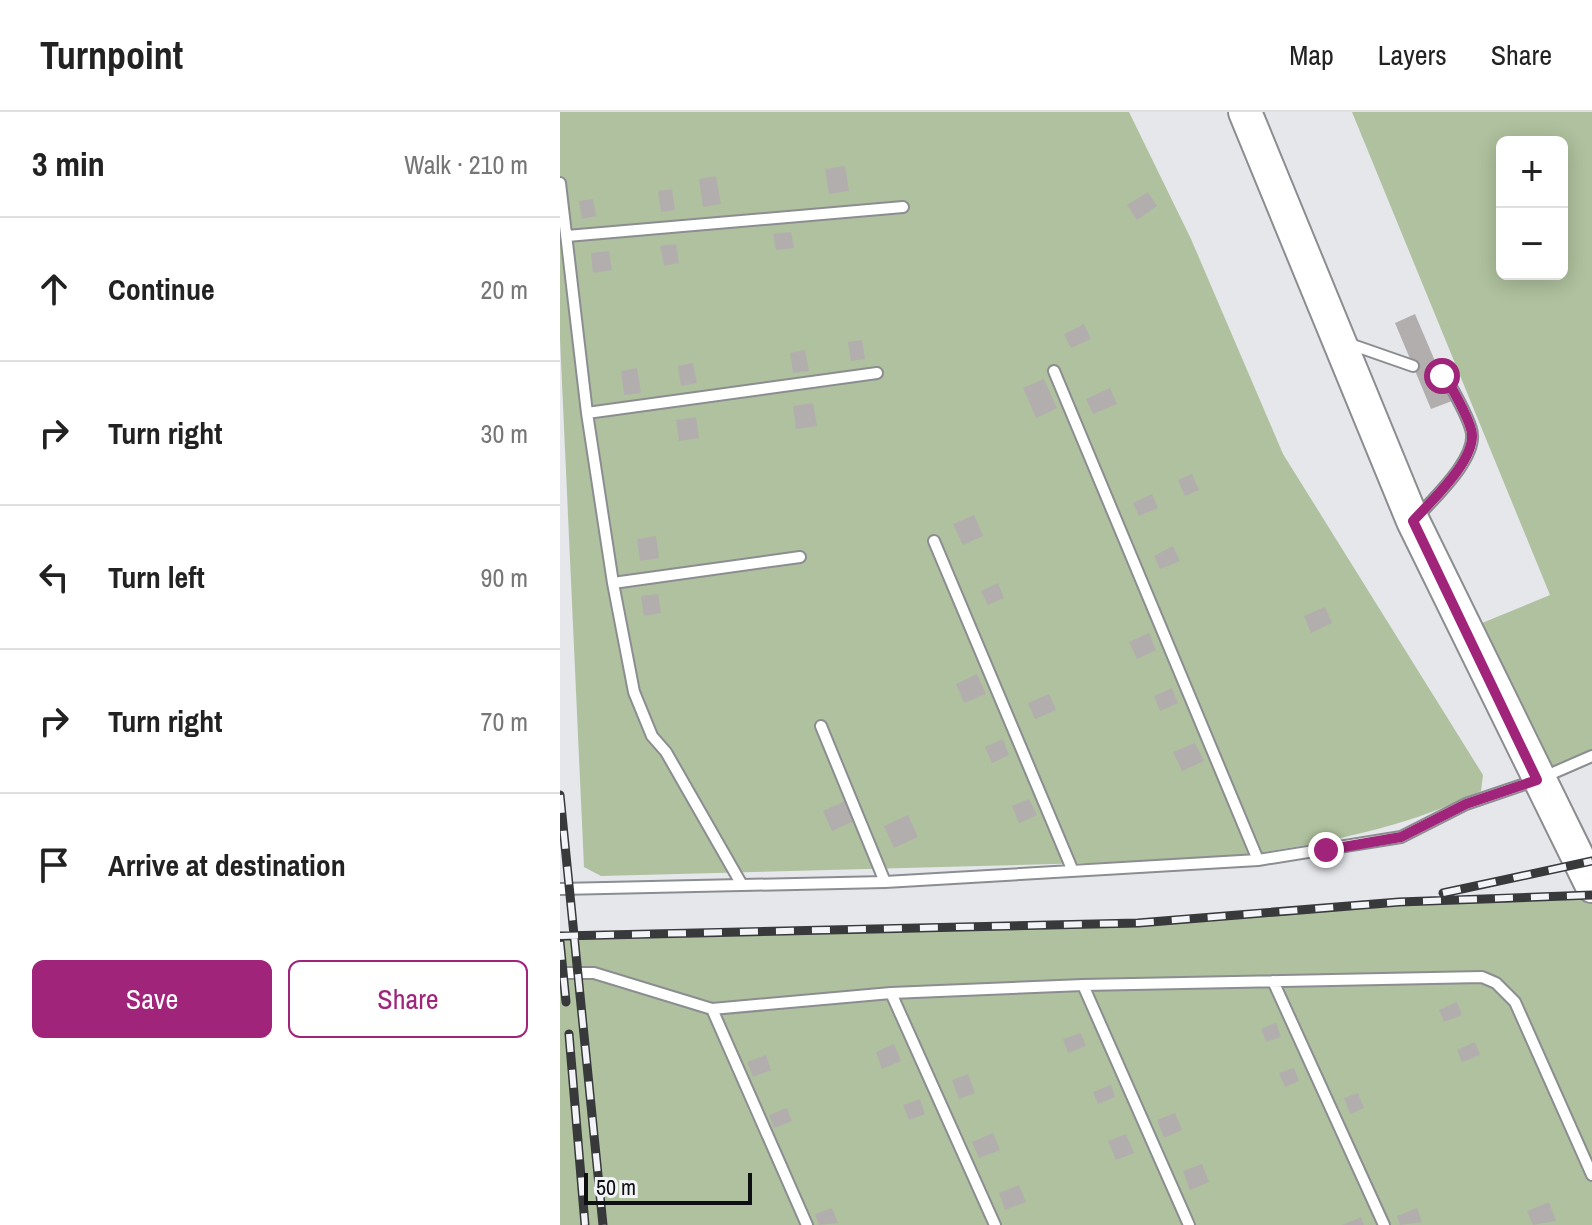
<!DOCTYPE html>
<meta charset="utf-8">
<style>
body{margin:0;font-family:"Archivo Narrow",sans-serif;background:#f2f2f2;color:#222}
.controls{position:absolute;right:24px;top:24px;display:grid;overflow:hidden;border-radius:12px;box-shadow:0 4px 20px #0003}
.controls button{width:72px;height:72px;display:grid;place-items:center;padding:0;border:0;border-bottom:2px solid #e0e0e0;background:#fff;color:#222;font:40px sans-serif}
.scale{position:absolute;left:24px;bottom:20px;width:168px;box-sizing:border-box;padding-left:8px;border:4px solid #0e0f10;border-top:0;font-size:22px;line-height:28px;white-space:nowrap;color:#0e0f10;-webkit-text-stroke:6px #f2f4f8;paint-order:stroke}
.stop{position:absolute;width:24px;height:24px;margin:-18px;border:6px solid #a0247a;border-radius:50%;background:#fff}
.stop.end{background:#a0247a;border-color:#fff;box-shadow:0 2px 8px #0008}
.list{margin:0;padding:0;list-style:none}
h2{display:flex;justify-content:space-between;align-items:center;height:104px;margin:0;padding:0 32px;font-size:34px}
h2 small{font-size:26px;font-weight:400;color:#767676}
.list li{display:grid;grid-template-columns:52px 1fr auto;gap:24px;align-items:center;box-sizing:border-box;height:144px;padding:0 32px;border-top:2px solid #e0e0e0}
.list b{display:block;font-size:30px;white-space:nowrap}
.list em{font-size:26px;font-style:normal;color:#767676}
.actions{display:flex;gap:16px;padding:24px 32px}
.actions a{flex:1;padding:18px 0;border:2px solid #a0247a;border-radius:12px;text-align:center;font-size:28px;color:#a0247a}
.actions .main{background:#a0247a;color:#fff}
.icon{flex:none;width:44px;height:44px;fill:none;stroke:currentColor;stroke-width:2;stroke-linecap:round;stroke-linejoin:round}
.map{position:relative;flex:none;width:1032px;height:1113px;overflow:hidden}
header{display:flex;align-items:center;gap:48px;box-sizing:border-box;height:112px;padding:0 40px;background:#fff;border-bottom:2px solid #e0e0e0}
header strong{font-size:38px}
nav{display:flex;gap:44px;margin-inline-start:auto;font-size:28px}
main{display:flex}
aside{flex:1;background:#fff}
.map>svg:first-child{display:block}
</style>
<header>
<strong>Turnpoint</strong>
<nav><a>Map</a><a>Layers</a><a>Share</a></nav>
</header>
<main>
<aside>
<h2>3 min<small>Walk · 210 m</small></h2>
<ul class="list">
<li><svg class="icon" aria-label="ahead" viewBox="0 0 24 24"><path d="M12 20V5M6 11l6-6 6 6"/></svg><div><b>Continue</b></div><em>20 m</em></li>
<li><svg class="icon" aria-label="right" viewBox="0 0 24 24"><path d="M7 20v-9h11M14 6l5 5-5 5"/></svg><div><b>Turn right</b></div><em>30 m</em></li>
<li><svg class="icon" aria-label="left" viewBox="0 0 24 24"><path d="M17 20v-9H6M10 6l-5 5 5 5"/></svg><div><b>Turn left</b></div><em>90 m</em></li>
<li><svg class="icon" aria-label="right" viewBox="0 0 24 24"><path d="M7 20v-9h11M14 6l5 5-5 5"/></svg><div><b>Turn right</b></div><em>70 m</em></li>
<li><svg class="icon" aria-label="arrive" viewBox="0 0 24 24"><path d="M6 21V4h12l-3 4 3 4H6"/></svg><div><b>Arrive at destination</b></div></li>
</ul>
<div class="actions"><a class="main">Save</a><a>Share</a></div>
</aside>
<div class="map">
<svg width="1032" height="1113" viewBox="0 0 1032 1113">
<rect width="100%" height="100%" fill="#e5e7eb"/>
<!-- green -->
<path fill="#afc19e" fill-rule="evenodd" d="M0,0H569L631,127L723,342L923,663L921,679C839,720 731,738 642,748L41,764L24,755L0,227Z
M792,0H1032V644L977,668L905,518L990,483ZM942,30H1002V162H942Z
M1032,783V1113H0V824L578,811L839,790Z"/>
<!-- building -->
<path fill="#b3aeae" d="M285,54L289,79L269,82L265,57Z
M156,64L161,92L143,95L139,67Z
M112,77L115,98L101,100L98,79Z
M588,80L597,94L577,108L567,93Z
M33,87L36,104L22,107L19,89Z
M231,120L234,136L216,138L213,122Z
M116,132L119,151L104,154L100,134Z
M49,139L52,158L33,161L31,141Z
M855,202L892,289L871,297L835,211Z
M524,212L531,227L511,236L504,222Z
M302,228L305,247L291,249L288,230Z
M245,238L249,259L233,261L230,241Z
M133,251L137,271L121,274L118,254Z
M77,256L81,281L64,283L61,259Z
M484,267L497,296L476,306L463,276Z
M550,276L557,292L533,302L526,287Z
M253,291L257,314L236,317L233,294Z
M136,305L139,326L119,329L116,308Z
M632,362L639,378L625,384L618,368Z
M592,382L598,396L579,404L573,391Z
M414,403L423,424L403,433L393,412Z
M96,424L99,446L80,449L77,427Z
M613,434L620,449L600,457L594,444Z
M438,471L444,486L428,493L421,479Z
M98,482L101,501L84,504L81,484Z
M765,495L772,511L751,521L744,504Z
M589,521L596,538L577,547L569,530Z
M417,562L426,582L404,591L396,572Z
M612,576L618,591L600,599L594,584Z
M489,582L496,598L475,607L468,591Z
M443,627L449,643L432,651L425,635Z
M635,631L644,649L622,659L613,640Z
M469,687L477,703L459,711L452,694Z
M285,689L294,709L272,719L263,699Z
M348,703L358,725L334,736L324,714Z
M897,890L902,903L884,910L879,898Z
M716,911L721,925L706,930L701,917Z
M521,921L526,934L508,941L503,927Z
M915,930L920,943L902,950L897,938Z
M334,932L341,949L322,957L316,940Z
M206,943L211,958L193,965L187,950Z
M734,956L739,969L725,975L719,961Z
M408,962L415,981L399,987L392,968Z
M551,973L555,985L538,992L533,980Z
M798,981L804,996L790,1002L784,986Z
M360,987L365,1002L349,1008L343,993Z
M227,996L232,1009L214,1016L209,1003Z
M615,1001L622,1018L604,1026L597,1008Z
M433,1021L440,1038L419,1046L412,1030Z
M566,1022L574,1041L556,1048L548,1029Z
M642,1052L649,1070L630,1078L623,1059Z
M459,1073L466,1090L445,1098L439,1081Z
M989,1090L996,1109L973,1113L967,1099Z
M272,1096L278,1111L259,1113L255,1102Z
M857,1096L862,1110L840,1113L837,1104Z
M801,1105L804,1113H782Z"/>
<g fill="none" stroke-linecap="round" stroke-linejoin="round">
<!-- lane casing -->
<g stroke="#8b8d90" stroke-width="14">
<path id="lane" d="M0,71L27,301L53,471L74,580L92,624L106,640L182,773
M7,124L343,95
M787,231L853,254
M494,259L698,748
M27,301L317,261
M857,405C874,386 920,344 911,317C906,300 895,283 887,267L882,264
M374,429L512,757
M53,471L240,445
M261,614L325,770
M0,777L325,770L698,748L841,725L906,692L977,668L1032,644
M0,861H34L152,897L331,881L523,873L922,865L936,871L955,890L1032,1063
M713,869L824,1113
M523,873L629,1113
M331,881L435,1113
M152,897L247,1113"/>
</g>
<!-- primary casing -->
<g stroke="#8b8d90" stroke-width="36">
<path id="primary" d="M685,0L853,409L1032,774"/>
</g>
<!-- lane -->
<use href="#lane" stroke="#fff" stroke-width="10"/>
<!-- primary -->
<use href="#primary" stroke="#fff" stroke-width="32"/>
<!-- rail casing -->
<g stroke="#38393b" stroke-width="9">
<path id="rail" d="M0,683L43,1113
M883,781L1032,749
M0,824L578,811L839,790L1032,783
M0,830L6,890
M9,922L25,1113"/>
</g>
<!-- rail -->
<use href="#rail" stroke="#f2f4f8" stroke-width="6" stroke-dasharray="18" stroke-linecap="butt"/>
</g>
<g fill="none" stroke-linecap="round" stroke-linejoin="round">
<!-- route -->
<path stroke="#a0247a" stroke-width="10" d="M766,738L841,725L906,692L977,668L853,409C870,390 920,345 911,317C906,300 895,283 887,267L882,264"/>
</g>
</svg>
<div class="controls">
<button>+</button>
<button>−</button>
</div>
<div class="scale">50 m</div>
<div class="stop" style="left:882px;top:264px"></div>
<div class="stop end" style="left:766px;top:738px"></div>
</div>
</main>
